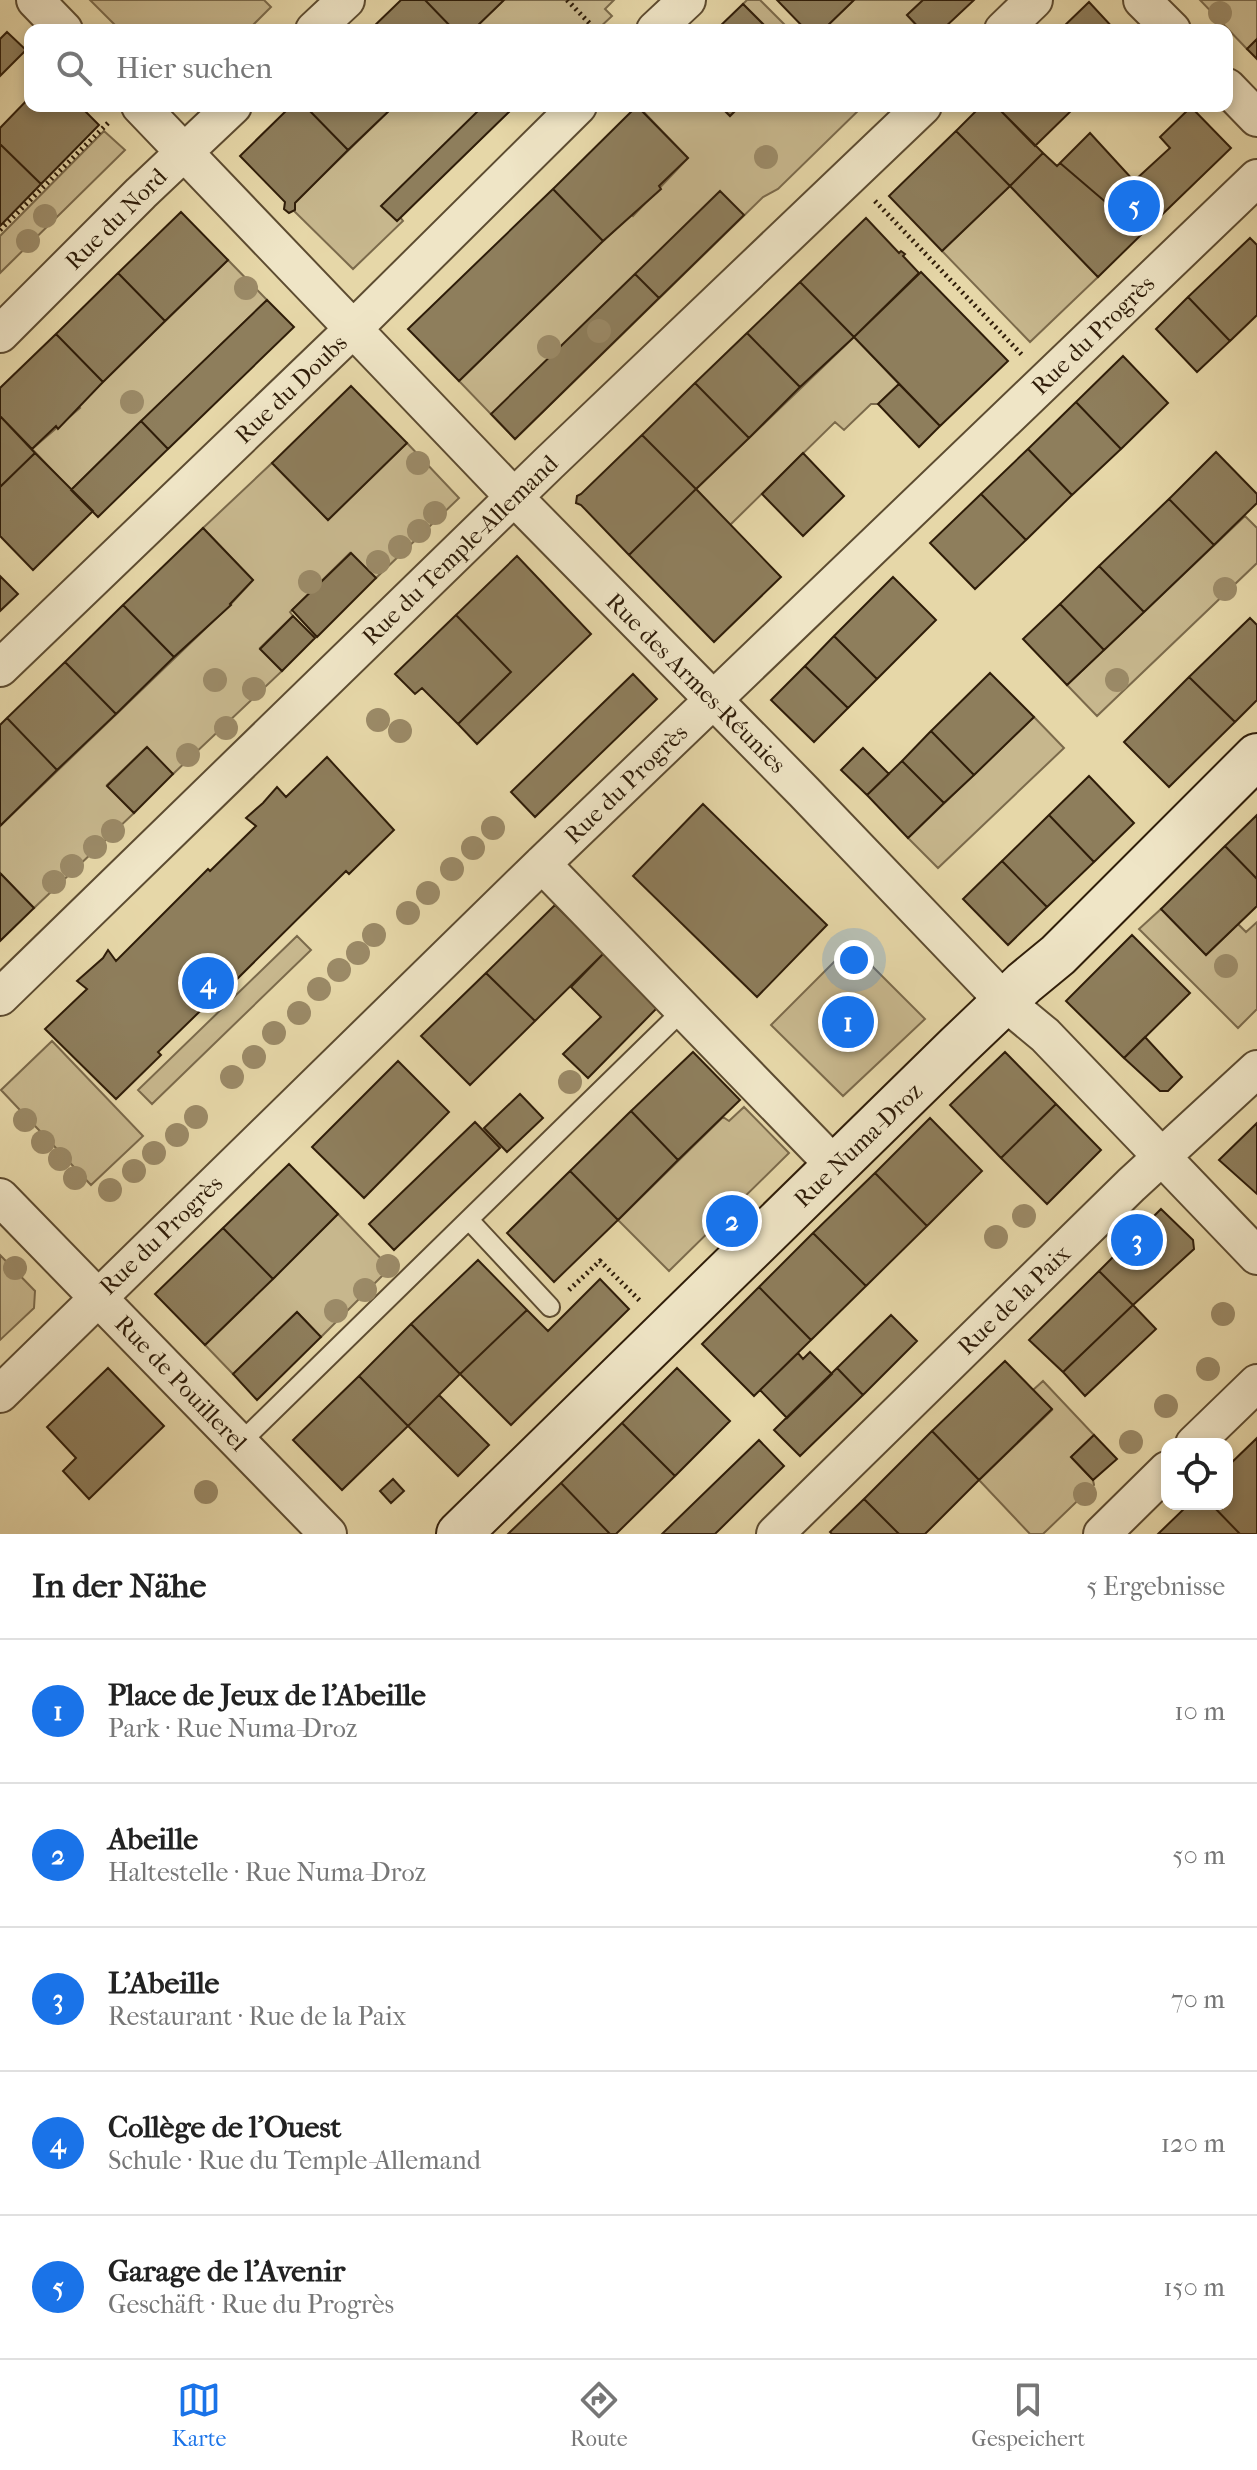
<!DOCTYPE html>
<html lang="de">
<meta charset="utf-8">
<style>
body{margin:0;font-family:"IM FELL French Canon",serif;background:#f6f6f6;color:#222}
.controls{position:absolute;right:24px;bottom:24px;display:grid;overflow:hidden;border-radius:16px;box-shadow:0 4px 12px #0003}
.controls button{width:72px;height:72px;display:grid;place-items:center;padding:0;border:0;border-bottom:2px solid #e0e0e0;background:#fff;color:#222;font:40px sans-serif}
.you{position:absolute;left:854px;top:960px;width:28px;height:28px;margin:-20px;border:6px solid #fff;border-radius:50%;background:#1a73e8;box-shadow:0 0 0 12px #1a73e833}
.badge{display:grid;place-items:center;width:52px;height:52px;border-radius:50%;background:#1a73e8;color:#fff;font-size:26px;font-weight:700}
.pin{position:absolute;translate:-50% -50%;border:4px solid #fff;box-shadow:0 2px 8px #0006}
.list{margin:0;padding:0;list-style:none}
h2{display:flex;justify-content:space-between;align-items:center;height:104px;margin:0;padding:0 32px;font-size:34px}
h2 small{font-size:26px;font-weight:400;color:#767676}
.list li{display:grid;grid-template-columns:52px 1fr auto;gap:24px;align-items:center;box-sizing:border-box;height:144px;padding:0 32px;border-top:2px solid #e0e0e0}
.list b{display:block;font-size:30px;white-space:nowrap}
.list p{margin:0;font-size:26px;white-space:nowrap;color:#767676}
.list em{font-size:26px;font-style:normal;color:#767676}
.icon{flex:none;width:44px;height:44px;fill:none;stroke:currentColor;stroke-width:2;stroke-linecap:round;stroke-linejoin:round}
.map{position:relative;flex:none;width:1257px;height:1534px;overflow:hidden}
.search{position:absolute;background:#fff;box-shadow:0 4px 12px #0003;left:24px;right:24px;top:24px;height:88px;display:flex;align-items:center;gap:20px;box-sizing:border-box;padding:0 28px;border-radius:16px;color:#767676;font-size:30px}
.sheet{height:824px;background:#fff}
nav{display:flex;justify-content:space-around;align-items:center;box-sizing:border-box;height:112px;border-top:2px solid #e0e0e0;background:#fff;font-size:22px;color:#767676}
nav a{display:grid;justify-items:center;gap:4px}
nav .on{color:#1a73e8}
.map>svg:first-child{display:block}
</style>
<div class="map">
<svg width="1257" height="1534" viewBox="0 0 1257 1534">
<rect width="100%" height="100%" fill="#e6d7a8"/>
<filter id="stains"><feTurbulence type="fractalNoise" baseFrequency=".0025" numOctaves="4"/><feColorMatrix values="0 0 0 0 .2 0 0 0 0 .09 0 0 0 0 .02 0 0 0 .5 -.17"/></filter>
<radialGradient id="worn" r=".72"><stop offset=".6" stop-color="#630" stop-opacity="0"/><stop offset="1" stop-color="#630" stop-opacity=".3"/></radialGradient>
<!-- green -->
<path fill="#c7b78d" stroke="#7b6a4b" stroke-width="2" d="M90,0H264L271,7L248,30H120Z
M504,0H614L605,9L612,16L597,30H473Z
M747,0H760L790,30H769L743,4Z
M854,0H923L907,15L921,30H823Z
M1200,0H1257V39L1247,49Z
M394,106H515L400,217L403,221L353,269L290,207Z
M638,106H697L701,110L705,106H720L730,116L740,106H863L778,189L763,197L515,439L459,381L631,214L633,216L688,158Z
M104,131L125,150L0,273V236Z
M1010,186L1098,277L1030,342L942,251Z
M228,260L267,300L71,490L32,449L80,408L78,406Z
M854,337L899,384L878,404H871L844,430L835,422L730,525L696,489Z
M407,443L459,498L376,578L350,553L290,612L293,616L260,648L282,671L173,774L146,748L107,785L134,813L34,908L0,873V826L230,605L253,580L203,528L272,463L328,520Z
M1245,516L1257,528V563L1097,716L1067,685Z
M1034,717L1064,748L938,868L908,838Z
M1161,909L1206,955L1238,924L1246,932L1257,922V1009L1238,1028L1139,929Z
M297,936L311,950L152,1104L138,1090Z
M851,945L925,1019L843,1096L771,1025Z
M52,1041L143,1136L91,1185L1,1090Z
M744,1107L789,1153L669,1271L618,1220L723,1117L729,1121Z
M338,1214L390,1268L321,1337L297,1312L233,1374L205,1345Z
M0,1255L35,1291L34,1308L0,1340Z
M1043,1381L1094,1435L1071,1457L1093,1480L1094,1485L1043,1534H1030L979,1480L1052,1410L1033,1390Z"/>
<!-- building -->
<path fill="#8e7e5c" stroke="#2f1d09" stroke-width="2" d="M401,0H425L454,30H370Z
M425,0H504L473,30H454Z
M777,0H854L823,30H806Z
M923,0H974L942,30H921L907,15Z
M1089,2L1115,30H1060Z
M743,4L769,30H716Z
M7,32L26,50L0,76V39Z
M1257,39V59L1247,49Z
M30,97V106H80L99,125L41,184L0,144V128Z
M291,106H305L348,150L295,203V210L289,213L284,209L285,202L240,156Z
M305,106H394L348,150Z
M483,106H515L397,221L381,206Z
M637,106L688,158L659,186L661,189L603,241L553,189Z
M720,106H740L730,116Z
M981,106H996L1043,153L1010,186L956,131Z
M996,106H1076L1035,146Z
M1191,107L1231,148L1144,232L1113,201L1109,205L1060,163L1090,133L1134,181L1170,148L1160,137Z
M956,131L1010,186L942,251L889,196Z
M0,144L41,184L0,226Z
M1043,153L1057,166L1060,163L1109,205L1113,201L1144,232L1098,277L1010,186Z
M553,189L603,241L459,381L408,329Z
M720,191L744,215L659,298L635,274Z
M181,212L228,260L165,321L118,273Z
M866,218L899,253L901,251L905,254L903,256L919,273L854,337L800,282Z
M1250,238L1257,245V315L1230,341L1188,297Z
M921,272L1008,361L940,426L854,337Z
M118,273L165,321L103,382L56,334Z
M635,274L659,298L515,439L491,414Z
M800,282L854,337L800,387L747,333Z
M1188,297L1230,341L1197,372L1156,329Z
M267,300L294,327L168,449L141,421Z
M747,333L800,387L749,438L695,383Z
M56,334L103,382L58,429L56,426L32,449L0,416V388Z
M1123,356L1168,403L1121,449L1076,402Z
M695,383L749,438L696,489L642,435Z
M899,384L940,426L919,447L878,404Z
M351,386L407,443L328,520L272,463Z
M1076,402L1121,449L1072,495L1028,449Z
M0,416L35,453L0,487Z
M141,421L168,449L98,517L71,490Z
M642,435L696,489L629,555L581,505L576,503L577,496L581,494Z
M1028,449L1072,495L1026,540L981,494Z
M1216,452L1257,494V503L1214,545L1169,499Z
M35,453L93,511L33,570L0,536V487Z
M803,453L844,496L803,536L762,494Z
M696,489L781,577L714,642L629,555Z
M981,494L1026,540L975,589L930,543Z
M1169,499L1214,545L1144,612L1099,566Z
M203,528L253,580L230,604L231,605L174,657L123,605Z
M351,553L376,578L317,637L292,610Z
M517,556L591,634L477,744L458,724L511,672L456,615Z
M1099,566L1144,612L1104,650L1060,604Z
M0,576L18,594L0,611Z
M893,577L936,620L877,679L834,636Z
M1060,604L1104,650L1067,685L1023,639Z
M123,605L174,657L116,714L65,662Z
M456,615L511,672L458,724L422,688L415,694L395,674Z
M293,616L315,638L282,671L260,649Z
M1250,618L1257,625V700L1235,722L1189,677Z
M834,636L877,679L848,708L805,666Z
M65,662L116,714L57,770L7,718Z
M805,666L848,708L814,742L771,700Z
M990,673L1034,717L974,775L931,731Z
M633,674L657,699L535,817L511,792Z
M1189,677L1235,722L1169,787L1124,742Z
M7,718L57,770L0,826V725Z
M931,731L974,775L944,803L902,761Z
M147,747L173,774L134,813L107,786Z
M863,748L889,774L867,795L841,770Z
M327,757L394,830L349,874L346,871L230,986L228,984L158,1052L161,1055L116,1099L45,1029L87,989L77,981L103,958L108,950L116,961L208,869L210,871L256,826L246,818L263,803L277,787L286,797Z
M902,761L944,803L908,838L867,795Z
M1089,776L1134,823L1094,862L1049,815Z
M703,804L827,925L757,997L633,876Z
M1049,815L1094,862L1047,907L1002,861Z
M1257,815V879L1225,846Z
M1225,846L1257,879V906L1206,955L1161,909Z
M1002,861L1047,907L1008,945L963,899Z
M0,873L34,908L0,941Z
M555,905L604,953L535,1021L486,973Z
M1132,935L1190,993L1124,1058L1066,1001Z
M604,953L658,1007L588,1078L563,1054L601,1017L571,987Z
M486,973L535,1021L470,1085L421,1036Z
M1145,1037L1182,1077L1168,1091H1160L1124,1058Z
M693,1052L740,1100L678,1160L631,1111Z
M1005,1052L1056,1104L1001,1158L950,1105Z
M398,1061L449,1112L364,1198L312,1147Z
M520,1094L543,1118L507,1152L484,1128Z
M1056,1104L1101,1150L1047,1204L1001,1158Z
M631,1111L678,1160L618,1220L570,1171Z
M930,1118L982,1171L927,1226L875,1173Z
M475,1122L500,1148L394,1250L369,1224Z
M1257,1123V1194L1219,1160Z
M289,1164L338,1214L273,1279L223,1228Z
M570,1171L618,1220L554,1282L507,1233Z
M875,1173L927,1226L866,1286L813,1233Z
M1161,1209L1193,1240L1194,1249L1133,1305L1099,1271Z
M223,1228L273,1279L205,1345L155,1294Z
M813,1233L866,1286L811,1340L759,1287Z
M478,1260L527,1310L460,1374L411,1324Z
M1099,1271L1133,1305L1063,1372L1029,1340Z
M600,1279L629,1309L511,1425L460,1374L527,1310L548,1331Z
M759,1287L811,1340L754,1396L702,1344Z
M1133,1305L1156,1329L1085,1396L1063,1372Z
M297,1312L321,1337L257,1400L233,1374Z
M891,1315L917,1341L863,1395L837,1368Z
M411,1324L460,1374L408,1426L359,1376Z
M810,1352L832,1374L787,1418L760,1390L798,1353L803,1359Z
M1005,1361L1052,1409L979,1480L932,1431Z
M108,1368L164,1426L89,1499L63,1471L76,1458L47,1427Z
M677,1368L730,1421L675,1476L622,1423Z
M837,1368L863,1395L800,1456L774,1430Z
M359,1376L408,1426L342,1490L293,1440Z
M439,1395L489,1445L458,1476L408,1426Z
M622,1423L675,1476L616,1534H610L561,1483Z
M932,1431L979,1480L925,1534H899L864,1499Z
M1094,1435L1117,1459L1093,1480L1071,1457Z
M1257,1438V1534H1240L1211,1504H1227V1467Z
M759,1440L784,1466L715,1534H662Z
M393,1479L404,1491L391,1503L380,1491Z
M561,1483L610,1534H508Z
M864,1499L899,1534H832L830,1532Z
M1189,1504H1211L1240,1534H1158Z"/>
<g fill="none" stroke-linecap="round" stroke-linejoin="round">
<!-- lane casing -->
<g stroke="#5d4c31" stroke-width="22">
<path id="lane" d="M469,1220L550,1307
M240,1443L683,1010"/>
</g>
<!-- street casing -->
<g stroke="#5d4c31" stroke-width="40">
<path id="street" d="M35,0L64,30
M1142,0L1172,30
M314,30L346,0
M655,30L687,0
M1003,30L1034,0
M1227,87L1257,118
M140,106L514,497L804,792L1005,1002L1045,1035L1257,1256
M0,334L141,193L233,106
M0,668L352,330L578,106
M542,864L836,1167
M0,997L549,463L923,106
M0,1197L328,1534
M0,1394L542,864L1257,178
M1194,1444L1257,1383
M775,1534L1131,1185L1257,1069
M1102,1534L1167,1470"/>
</g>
<!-- secondary casing -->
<g stroke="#2f1d09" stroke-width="48">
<path id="secondary" d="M459,1534L958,1046L1024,983L1058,955L1257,756"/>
</g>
<!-- path -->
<path stroke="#2f1d09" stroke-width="5" stroke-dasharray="2 4" stroke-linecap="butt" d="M567,0L596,30
M875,201L1023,356
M0,230L110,121
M569,1290L600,1261L642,1303"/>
<!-- lane -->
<use href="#lane" stroke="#efe5c6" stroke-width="18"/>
<!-- street -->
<use href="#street" stroke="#efe5c6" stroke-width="36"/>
<!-- secondary -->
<use href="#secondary" stroke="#efe5c6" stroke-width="44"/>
</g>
<!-- trees -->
<g fill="#9b8a67">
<circle cx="1220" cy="13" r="12"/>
<circle cx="766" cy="157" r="12"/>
<circle cx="45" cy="216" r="12"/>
<circle cx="28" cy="241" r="12"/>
<circle cx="246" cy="288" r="12"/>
<circle cx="599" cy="331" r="12"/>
<circle cx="549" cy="347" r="12"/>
<circle cx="132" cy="402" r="12"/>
<circle cx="418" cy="463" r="12"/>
<circle cx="435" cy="513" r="12"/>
<circle cx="419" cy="531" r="12"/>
<circle cx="400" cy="547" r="12"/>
<circle cx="378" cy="562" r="12"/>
<circle cx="310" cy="582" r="12"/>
<circle cx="1225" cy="589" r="12"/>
<circle cx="215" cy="680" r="12"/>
<circle cx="1117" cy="680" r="12"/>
<circle cx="254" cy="689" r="12"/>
<circle cx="378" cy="720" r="12"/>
<circle cx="226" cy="728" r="12"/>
<circle cx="400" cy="731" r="12"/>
<circle cx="188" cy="755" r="12"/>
<circle cx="493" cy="828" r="12"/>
<circle cx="113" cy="831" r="12"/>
<circle cx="95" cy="847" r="12"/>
<circle cx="473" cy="848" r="12"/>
<circle cx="72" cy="866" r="12"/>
<circle cx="452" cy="869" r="12"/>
<circle cx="54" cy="882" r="12"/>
<circle cx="428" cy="893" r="12"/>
<circle cx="408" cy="913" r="12"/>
<circle cx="374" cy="935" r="12"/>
<circle cx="358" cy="953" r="12"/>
<circle cx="1226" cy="966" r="12"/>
<circle cx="339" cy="970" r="12"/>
<circle cx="319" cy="989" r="12"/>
<circle cx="299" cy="1013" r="12"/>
<circle cx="274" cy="1033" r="12"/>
<circle cx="254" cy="1057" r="12"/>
<circle cx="232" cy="1077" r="12"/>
<circle cx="570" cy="1082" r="12"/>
<circle cx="196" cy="1117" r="12"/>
<circle cx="25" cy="1120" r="12"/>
<circle cx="177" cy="1135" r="12"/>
<circle cx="43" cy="1142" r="12"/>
<circle cx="154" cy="1153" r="12"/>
<circle cx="60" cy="1159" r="12"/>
<circle cx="134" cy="1171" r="12"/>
<circle cx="75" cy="1178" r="12"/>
<circle cx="110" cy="1190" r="12"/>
<circle cx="1024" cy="1216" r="12"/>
<circle cx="996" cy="1237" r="12"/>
<circle cx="388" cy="1266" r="12"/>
<circle cx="15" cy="1268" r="12"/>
<circle cx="365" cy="1290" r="12"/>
<circle cx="336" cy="1311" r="12"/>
<circle cx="1223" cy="1314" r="12"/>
<circle cx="1208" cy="1369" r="12"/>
<circle cx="1166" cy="1406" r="12"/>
<circle cx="1131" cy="1442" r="12"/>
<circle cx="206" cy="1492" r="12"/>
<circle cx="1085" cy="1494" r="12"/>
</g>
<g text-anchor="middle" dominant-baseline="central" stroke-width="6" stroke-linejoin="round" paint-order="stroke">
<!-- street labels -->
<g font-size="24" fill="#2f1d09" stroke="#efe5c6">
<text transform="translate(116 219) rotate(-45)">Rue du Nord</text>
<text transform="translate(1093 335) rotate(-44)">Rue du Progrès</text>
<text transform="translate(291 389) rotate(-44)">Rue du Doubs</text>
<text transform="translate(460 550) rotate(-44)">Rue du Temple-Allemand</text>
<text transform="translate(696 683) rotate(45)">Rue des Armes-Réunies</text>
<text transform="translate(626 784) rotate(-44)">Rue du Progrès</text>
<text transform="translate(858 1145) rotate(-44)">Rue Numa-Droz</text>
<text transform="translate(161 1235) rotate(-44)">Rue du Progrès</text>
<text transform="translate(1014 1300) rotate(-44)">Rue de la Paix</text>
<text transform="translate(181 1383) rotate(46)">Rue de Pouillerel</text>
</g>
</g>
<rect width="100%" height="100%" filter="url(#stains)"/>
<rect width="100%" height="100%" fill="url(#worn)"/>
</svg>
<div class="controls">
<button><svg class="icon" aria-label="locate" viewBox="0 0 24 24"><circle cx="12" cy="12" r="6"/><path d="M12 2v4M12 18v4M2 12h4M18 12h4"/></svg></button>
</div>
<div class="you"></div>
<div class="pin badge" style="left:848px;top:1022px">1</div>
<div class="pin badge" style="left:732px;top:1221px">2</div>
<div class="pin badge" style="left:1137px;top:1240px">3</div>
<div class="pin badge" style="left:208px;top:983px">4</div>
<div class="pin badge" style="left:1134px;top:206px">5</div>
<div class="search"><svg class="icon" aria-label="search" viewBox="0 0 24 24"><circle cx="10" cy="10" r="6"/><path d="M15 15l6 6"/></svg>Hier suchen</div>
</div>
<section class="sheet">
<h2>In der Nähe<small>5 Ergebnisse</small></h2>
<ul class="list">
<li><span class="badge">1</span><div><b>Place de Jeux de l'Abeille</b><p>Park · Rue Numa-Droz</p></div><em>10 m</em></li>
<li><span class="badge">2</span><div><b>Abeille</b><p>Haltestelle · Rue Numa-Droz</p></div><em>50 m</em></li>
<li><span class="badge">3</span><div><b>L'Abeille</b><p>Restaurant · Rue de la Paix</p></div><em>70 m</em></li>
<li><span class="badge">4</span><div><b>Collège de l'Ouest</b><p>Schule · Rue du Temple-Allemand</p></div><em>120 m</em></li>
<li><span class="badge">5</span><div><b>Garage de l'Avenir</b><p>Geschäft · Rue du Progrès</p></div><em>150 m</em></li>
</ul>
</section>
<nav>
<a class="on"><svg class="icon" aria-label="map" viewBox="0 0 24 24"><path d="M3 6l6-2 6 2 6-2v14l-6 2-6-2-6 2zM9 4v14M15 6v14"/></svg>Karte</a>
<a><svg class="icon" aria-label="directions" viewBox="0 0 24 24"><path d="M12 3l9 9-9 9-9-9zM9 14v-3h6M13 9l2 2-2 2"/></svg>Route</a>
<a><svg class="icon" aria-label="saved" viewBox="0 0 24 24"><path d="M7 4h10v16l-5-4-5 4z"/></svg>Gespeichert</a>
</nav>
